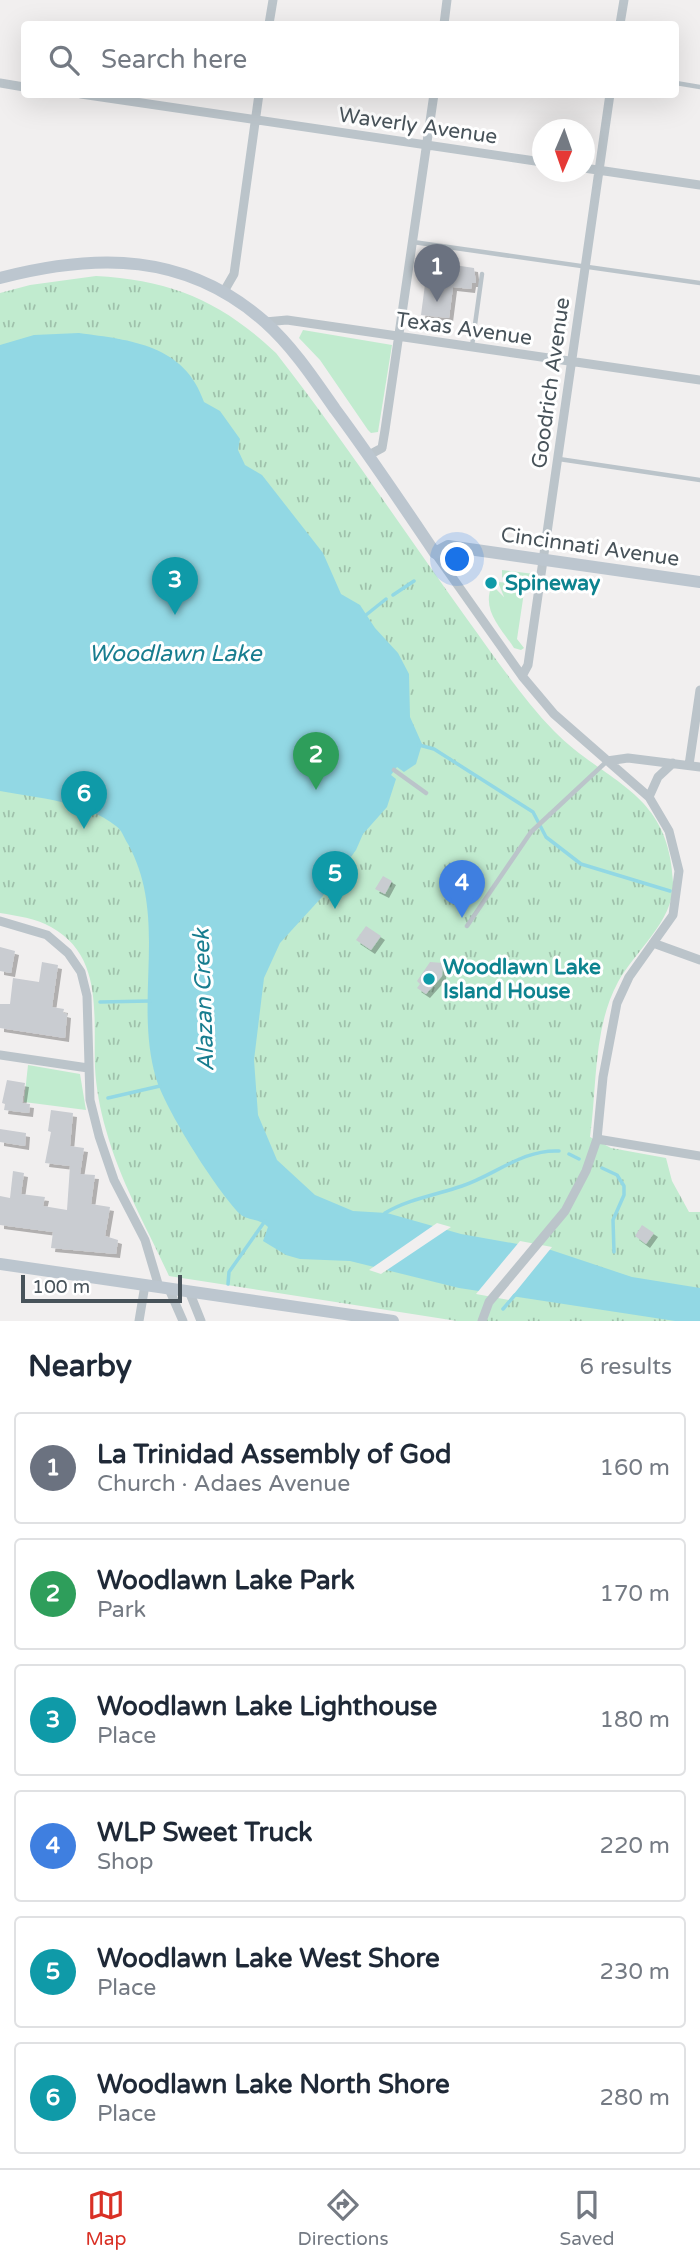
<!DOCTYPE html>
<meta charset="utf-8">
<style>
body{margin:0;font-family:"Varela Round",sans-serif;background:#f6f6f7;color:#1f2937}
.compass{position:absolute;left:532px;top:119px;width:63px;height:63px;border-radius:50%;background:#fff;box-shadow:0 7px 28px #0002;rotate:182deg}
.scale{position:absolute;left:21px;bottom:18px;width:161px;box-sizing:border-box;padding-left:7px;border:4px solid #48535a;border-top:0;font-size:19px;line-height:24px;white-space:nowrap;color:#48535a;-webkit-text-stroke:5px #fff;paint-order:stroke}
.you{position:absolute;left:458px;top:560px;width:24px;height:24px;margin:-18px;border:5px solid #fff;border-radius:50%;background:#1a73e8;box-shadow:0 0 0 10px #1a73e833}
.badge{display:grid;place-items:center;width:46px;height:46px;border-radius:50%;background:#d93025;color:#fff;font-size:23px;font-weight:700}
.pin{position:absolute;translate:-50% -58px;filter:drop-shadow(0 2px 4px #0008)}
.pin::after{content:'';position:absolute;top:37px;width:24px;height:21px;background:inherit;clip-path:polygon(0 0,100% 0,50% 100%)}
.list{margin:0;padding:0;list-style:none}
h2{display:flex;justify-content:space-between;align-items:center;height:91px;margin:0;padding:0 28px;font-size:30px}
h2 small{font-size:23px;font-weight:400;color:#747a83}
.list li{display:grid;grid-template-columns:46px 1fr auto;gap:21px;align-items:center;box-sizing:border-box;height:112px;margin:0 14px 14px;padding:0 14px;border:2px solid #e0e1e3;border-radius:7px}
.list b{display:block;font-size:26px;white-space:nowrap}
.list p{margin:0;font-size:23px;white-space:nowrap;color:#747a83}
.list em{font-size:23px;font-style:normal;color:#747a83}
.icon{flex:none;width:38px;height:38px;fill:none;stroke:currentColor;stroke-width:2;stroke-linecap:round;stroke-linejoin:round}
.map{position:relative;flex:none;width:700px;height:1321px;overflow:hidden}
.search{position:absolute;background:#fff;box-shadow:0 7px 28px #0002;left:21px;right:21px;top:21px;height:77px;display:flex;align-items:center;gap:18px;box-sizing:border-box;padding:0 24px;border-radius:7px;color:#747a83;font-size:26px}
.sheet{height:847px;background:#fff}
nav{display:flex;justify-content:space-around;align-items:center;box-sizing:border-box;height:98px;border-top:2px solid #e0e1e3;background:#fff;font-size:19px;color:#747a83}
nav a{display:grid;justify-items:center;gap:4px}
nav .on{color:#d93025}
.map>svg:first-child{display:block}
</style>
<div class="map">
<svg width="700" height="1321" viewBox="0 0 700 1321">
<defs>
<pattern id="park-tufts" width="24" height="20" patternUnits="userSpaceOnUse" patternTransform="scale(1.75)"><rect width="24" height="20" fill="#c1ebcf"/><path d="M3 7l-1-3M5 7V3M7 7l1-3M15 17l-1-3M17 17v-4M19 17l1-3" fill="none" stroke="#9fc1ab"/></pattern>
<filter id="shadow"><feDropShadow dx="4" dy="4" stdDeviation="0" flood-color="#0004"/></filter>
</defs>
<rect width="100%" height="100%" fill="#f1efef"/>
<!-- green -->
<path fill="#c1ebcf" d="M303,330L392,345L378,432L371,433L368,430L320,360L299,338Z
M502,570L534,574L526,579L517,639L524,648L521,650L514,648C501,628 481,610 492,585L504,597L498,582L510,583L502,577Z
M28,1065L80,1074L86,1110L24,1102Z"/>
<!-- park -->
<path fill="url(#park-tufts)" d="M96,276C171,280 221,301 276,353C343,439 403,530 467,619C494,656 522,698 554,731C606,784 669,790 673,882C675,920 635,951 618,982C593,1028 597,1087 590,1137L611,1148L666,1158L672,1181L689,1212H700V1321H457L169,1276C147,1228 120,1181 106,1130C100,1109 96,1088 95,1067C93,1017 104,956 51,927C36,918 17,916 0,913V293L30,285Z"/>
<!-- water -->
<path fill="#92d8e4" d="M79,333C131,340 185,345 204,402L220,411L240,439L238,450L245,465L262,475L323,553L341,594L360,605L375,628L398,653L409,674L410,717L422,744L416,764L404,772L397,767L391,775L396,779L387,807L363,834L356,850L322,897L280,943L264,978L254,1060L258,1115L277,1160L315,1195L353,1211L387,1213L461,1234L551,1250L632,1277L700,1288V1321H675L459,1288L350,1261L300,1259L286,1255L263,1241L268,1227C259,1218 248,1221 240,1214C217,1191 165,1109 156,1078C133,999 169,919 128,844C124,838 122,830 116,826C84,801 38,798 0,791V345L34,335Z"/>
<!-- pier -->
<path fill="#f1efef" d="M437,1223L451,1227L381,1274L369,1270Z
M520,1241L552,1247L509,1300L476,1294Z"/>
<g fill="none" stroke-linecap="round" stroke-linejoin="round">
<!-- stream -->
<path stroke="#92d8e4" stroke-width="3.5" d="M393,595L414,581
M366,615L386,599
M419,745L434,749L533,812L546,837L581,864L670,891
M100,1002L150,1001
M108,1098L160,1086
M569,1154L579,1159
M602,1168L617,1175L624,1186V1195L613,1220L614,1252
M385,1213C409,1199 436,1195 462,1186C495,1175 523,1149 559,1151
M228,1284L229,1272L265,1221
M503,1309L515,1295"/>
</g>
<!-- building -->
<path fill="#c9ccd1" filter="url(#shadow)" d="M428,261L474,268L476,283H472L471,289L453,287L449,318L421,315Z
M383,876L392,881L385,894L375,889Z
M366,926L381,936L371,950L356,940Z
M0,947L15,951L11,973L0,971Z
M42,962L58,965L52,1007L64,1009L63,1013L67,1014L65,1038L0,1028V1004H10L13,978L39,982Z
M430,962L443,963L442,976L426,994L417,988L420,984L417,981Z
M7,1080L25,1083L22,1103L30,1104L29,1113L4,1110L5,1104L2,1103Z
M51,1110L73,1113L70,1146L84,1148L80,1174L95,1175L91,1204L110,1207L105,1236L118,1240L116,1254L51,1248L53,1232L0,1225V1196L10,1198L13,1171L24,1173L21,1194L45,1197L43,1206L67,1210L70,1166L45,1163L51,1132L48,1131Z
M0,1129L26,1133L25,1146L0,1142Z
M642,1225L654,1233L646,1244L635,1236Z"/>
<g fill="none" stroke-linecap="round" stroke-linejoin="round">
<!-- lane -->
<path stroke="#bbc4ca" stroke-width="4.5" d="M676,83L700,87
M413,242L700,283
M472,346L482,274
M559,459L700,480
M394,770L426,793
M467,926L531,832L606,762"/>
<!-- street -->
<path stroke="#bbc4ca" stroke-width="9" d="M269,24L273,0
M444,24L447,0
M620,24L624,0
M0,83L24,87
M81,94L542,162
M584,168L700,185
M223,293L234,274L259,94
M265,322L287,320L700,380
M369,455L382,448L385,430L434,94
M435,553L522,676L554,714L649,797L669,831L679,871L673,915L629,977L617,1003L603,1077L597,1139L586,1171L565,1211L489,1302L482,1321
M522,676L528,665L610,94
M607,761L628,758L700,767
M689,765L700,690
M649,797L658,777L673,763
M0,921L47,935L68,953L81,972L87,996L90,1100L99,1136L114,1180L145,1240L159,1287
M653,943L700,960
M0,1055L88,1068
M597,1139L700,1156
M169,1289L183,1321
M189,1291L201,1321
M139,1321L145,1285"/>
<!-- secondary -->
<path stroke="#bcc6cf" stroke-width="12" d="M0,278C96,253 186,252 265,322C293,347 314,379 335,409C370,456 402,504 435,553L448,546L700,582
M0,1264L393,1321"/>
</g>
<!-- markers -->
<g fill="#0f9aa8" stroke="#fff" stroke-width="2.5">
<circle cx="491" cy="583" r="7"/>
<circle cx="429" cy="979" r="7"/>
</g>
<g text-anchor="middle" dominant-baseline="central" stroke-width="6" stroke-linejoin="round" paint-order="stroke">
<!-- street labels -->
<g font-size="21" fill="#48535a" stroke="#fff">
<text transform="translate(418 126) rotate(8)">Waverly Avenue</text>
<text transform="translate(464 329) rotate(8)">Texas Avenue</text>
<text transform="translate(551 383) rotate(-82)">Goodrich Avenue</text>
<text transform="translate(590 547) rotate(8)">Cincinnati Avenue</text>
</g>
<!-- culture labels -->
<g font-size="21" font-weight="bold" fill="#0d838f" stroke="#fff" text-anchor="start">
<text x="505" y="583">Spineway</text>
<text x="443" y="967">Woodlawn Lake<tspan x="443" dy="24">Island House</tspan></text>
</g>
<!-- water labels -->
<g font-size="23" font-style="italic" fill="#187d8f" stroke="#fff">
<text x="175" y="654">Woodlawn Lake</text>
<text transform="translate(204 1000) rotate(-92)">Alazan Creek</text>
</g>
</g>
</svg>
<svg class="compass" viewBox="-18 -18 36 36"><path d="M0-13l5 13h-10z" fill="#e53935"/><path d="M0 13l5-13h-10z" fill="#747a83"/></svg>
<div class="scale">100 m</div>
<div class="you"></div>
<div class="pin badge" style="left:437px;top:302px;background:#6b7280">1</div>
<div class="pin badge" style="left:316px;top:790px;background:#2e9e5b">2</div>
<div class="pin badge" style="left:175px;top:615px;background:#0f9aa8">3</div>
<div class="pin badge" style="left:462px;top:918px;background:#3f7fe0">4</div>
<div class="pin badge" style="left:335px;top:909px;background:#0f9aa8">5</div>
<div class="pin badge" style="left:84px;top:829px;background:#0f9aa8">6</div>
<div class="search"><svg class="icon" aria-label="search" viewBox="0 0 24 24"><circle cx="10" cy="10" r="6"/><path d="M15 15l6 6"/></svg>Search here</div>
</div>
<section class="sheet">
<h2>Nearby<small>6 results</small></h2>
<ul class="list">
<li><span class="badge" style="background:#6b7280">1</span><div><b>La Trinidad Assembly of God</b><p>Church · Adaes Avenue</p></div><em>160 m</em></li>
<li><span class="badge" style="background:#2e9e5b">2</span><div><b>Woodlawn Lake Park</b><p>Park</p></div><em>170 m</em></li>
<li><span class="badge" style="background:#0f9aa8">3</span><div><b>Woodlawn Lake Lighthouse</b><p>Place</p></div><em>180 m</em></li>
<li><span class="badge" style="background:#3f7fe0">4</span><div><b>WLP Sweet Truck</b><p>Shop</p></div><em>220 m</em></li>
<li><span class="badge" style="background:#0f9aa8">5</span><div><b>Woodlawn Lake West Shore</b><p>Place</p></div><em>230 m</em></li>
<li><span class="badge" style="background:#0f9aa8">6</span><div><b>Woodlawn Lake North Shore</b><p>Place</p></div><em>280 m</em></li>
</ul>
</section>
<nav>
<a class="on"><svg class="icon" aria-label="map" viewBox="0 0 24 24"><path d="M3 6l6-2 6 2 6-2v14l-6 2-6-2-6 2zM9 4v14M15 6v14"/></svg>Map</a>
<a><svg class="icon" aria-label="directions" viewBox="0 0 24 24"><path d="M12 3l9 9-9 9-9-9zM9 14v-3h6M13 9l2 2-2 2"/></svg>Directions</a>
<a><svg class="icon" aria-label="saved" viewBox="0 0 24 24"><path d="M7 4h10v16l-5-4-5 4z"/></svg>Saved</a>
</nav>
